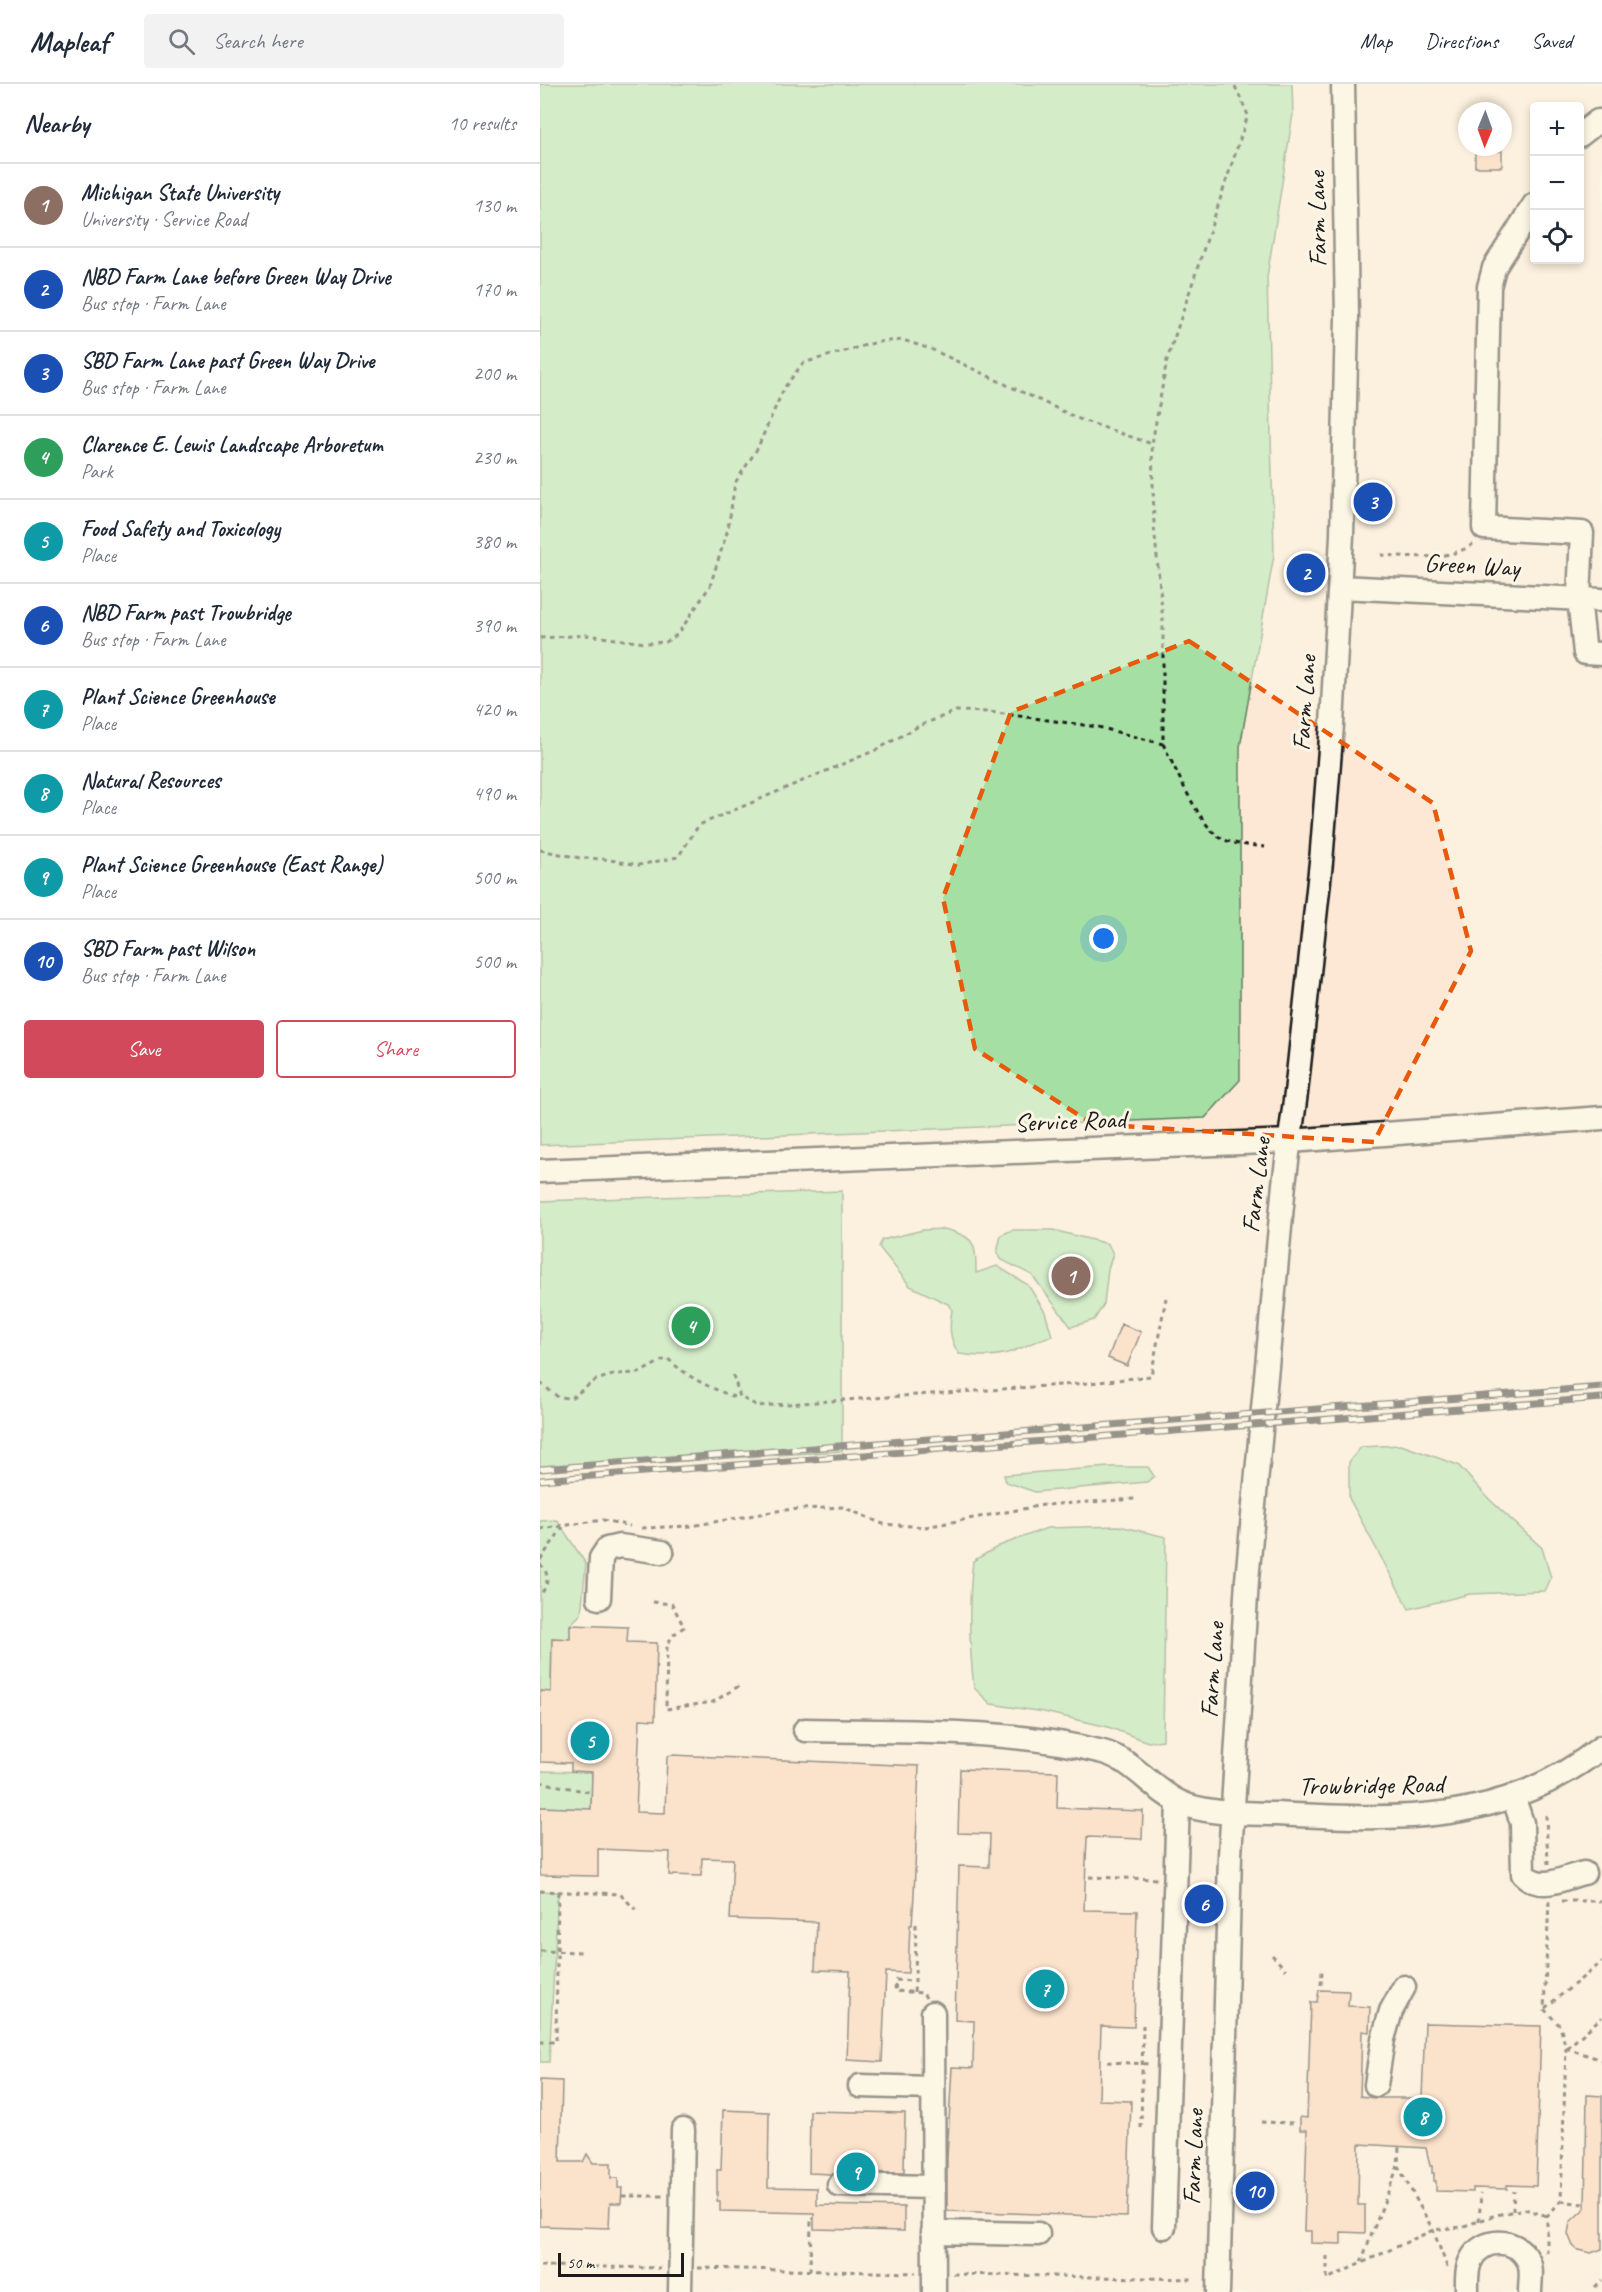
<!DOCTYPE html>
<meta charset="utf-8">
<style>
body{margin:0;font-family:Caveat,sans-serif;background:#f2f2f3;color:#1f2937}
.controls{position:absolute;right:18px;top:18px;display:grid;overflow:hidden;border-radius:6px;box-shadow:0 3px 9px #0003}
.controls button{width:54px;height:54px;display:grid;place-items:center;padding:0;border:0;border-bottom:2px solid #e0e1e3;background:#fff;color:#1f2937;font:30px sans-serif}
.compass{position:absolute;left:918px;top:18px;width:54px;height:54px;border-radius:50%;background:#fff;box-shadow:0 3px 9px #0003;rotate:181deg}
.scale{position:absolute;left:18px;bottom:15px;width:126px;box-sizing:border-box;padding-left:6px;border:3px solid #1c1c1c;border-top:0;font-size:16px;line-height:21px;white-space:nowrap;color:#1c1c1c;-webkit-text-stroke:4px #fcf5e5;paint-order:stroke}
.you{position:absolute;left:564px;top:855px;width:21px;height:21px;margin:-15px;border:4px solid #fff;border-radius:50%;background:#1a73e8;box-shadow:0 0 0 9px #1a73e833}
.badge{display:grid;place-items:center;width:39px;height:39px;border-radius:50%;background:#d1495b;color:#fff;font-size:20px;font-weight:700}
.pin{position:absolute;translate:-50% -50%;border:3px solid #fff;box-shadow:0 2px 6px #0006}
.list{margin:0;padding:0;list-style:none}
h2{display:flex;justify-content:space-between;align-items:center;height:78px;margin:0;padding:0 24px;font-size:26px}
h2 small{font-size:20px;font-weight:400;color:#747a83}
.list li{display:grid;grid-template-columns:39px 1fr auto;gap:18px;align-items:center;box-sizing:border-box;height:84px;padding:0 24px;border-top:2px solid #e0e1e3}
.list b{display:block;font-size:22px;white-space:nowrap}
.list p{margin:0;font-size:20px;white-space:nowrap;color:#747a83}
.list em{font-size:20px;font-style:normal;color:#747a83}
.actions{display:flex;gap:12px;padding:18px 24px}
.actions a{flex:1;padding:14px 0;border:2px solid #d1495b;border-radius:6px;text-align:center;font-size:21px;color:#d1495b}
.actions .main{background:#d1495b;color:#fff}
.icon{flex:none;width:33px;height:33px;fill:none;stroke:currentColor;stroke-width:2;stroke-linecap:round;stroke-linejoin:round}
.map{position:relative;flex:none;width:1062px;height:2208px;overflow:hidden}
header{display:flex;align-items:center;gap:36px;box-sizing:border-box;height:84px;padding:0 30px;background:#fff;border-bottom:2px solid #e0e1e3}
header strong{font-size:28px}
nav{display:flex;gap:33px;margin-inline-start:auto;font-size:21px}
.search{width:420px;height:54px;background:#f2f2f3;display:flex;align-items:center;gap:15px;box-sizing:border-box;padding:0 21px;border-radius:6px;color:#747a83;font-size:22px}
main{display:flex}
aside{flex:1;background:#fff}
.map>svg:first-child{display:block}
</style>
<header>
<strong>Mapleaf</strong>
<div class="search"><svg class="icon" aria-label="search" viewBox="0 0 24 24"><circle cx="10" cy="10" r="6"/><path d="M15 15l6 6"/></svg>Search here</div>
<nav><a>Map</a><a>Directions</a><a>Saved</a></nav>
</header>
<main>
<aside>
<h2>Nearby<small>10 results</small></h2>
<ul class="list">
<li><span class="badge" style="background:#8d6e63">1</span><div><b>Michigan State University</b><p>University · Service Road</p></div><em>130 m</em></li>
<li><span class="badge" style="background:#1a4fb4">2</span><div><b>NBD Farm Lane before Green Way Drive</b><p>Bus stop · Farm Lane</p></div><em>170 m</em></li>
<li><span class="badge" style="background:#1a4fb4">3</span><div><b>SBD Farm Lane past Green Way Drive</b><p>Bus stop · Farm Lane</p></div><em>200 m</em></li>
<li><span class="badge" style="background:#2e9e5b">4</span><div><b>Clarence E. Lewis Landscape Arboretum</b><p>Park</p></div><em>230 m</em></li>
<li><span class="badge" style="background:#0f9aa8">5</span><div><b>Food Safety and Toxicology</b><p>Place</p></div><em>380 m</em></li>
<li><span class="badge" style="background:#1a4fb4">6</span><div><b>NBD Farm past Trowbridge</b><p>Bus stop · Farm Lane</p></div><em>390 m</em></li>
<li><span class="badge" style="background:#0f9aa8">7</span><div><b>Plant Science Greenhouse</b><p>Place</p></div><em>420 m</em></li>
<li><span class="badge" style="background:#0f9aa8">8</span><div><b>Natural Resources</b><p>Place</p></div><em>490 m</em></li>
<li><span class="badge" style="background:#0f9aa8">9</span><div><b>Plant Science Greenhouse (East Range)</b><p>Place</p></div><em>500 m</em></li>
<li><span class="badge" style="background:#1a4fb4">10</span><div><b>SBD Farm past Wilson</b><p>Bus stop · Farm Lane</p></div><em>500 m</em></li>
</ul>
<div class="actions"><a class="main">Save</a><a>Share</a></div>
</aside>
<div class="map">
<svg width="1062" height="2208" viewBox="0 0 1062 2208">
<rect width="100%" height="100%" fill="#fcf5e5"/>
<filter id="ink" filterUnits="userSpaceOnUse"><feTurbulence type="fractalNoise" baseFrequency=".0167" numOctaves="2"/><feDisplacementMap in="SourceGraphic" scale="12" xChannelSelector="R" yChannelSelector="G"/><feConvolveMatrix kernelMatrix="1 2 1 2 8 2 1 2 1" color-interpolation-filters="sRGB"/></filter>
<g filter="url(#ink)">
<!-- built -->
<path fill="#fce8d4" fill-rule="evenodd" d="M0,0H1062V2208H0ZM994,22H1040V176H994ZM927,27H963V63H927Z"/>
<!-- green -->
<path fill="#a5dfa4" stroke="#607e60" stroke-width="1.5" d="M0,0H752L753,30L727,193L734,471L700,663V996L665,1034L0,1061Z
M302,1107V1367L0,1386V1117Z
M404,1145C434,1153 436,1157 436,1189L457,1182L488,1201L505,1228L512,1252C498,1255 489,1261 476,1266C458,1274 438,1273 419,1270C409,1255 409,1243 412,1226L408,1220L370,1202L339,1163L342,1156L383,1146Z
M472,1146H513L568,1160L573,1170L568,1185L564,1220L554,1236L531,1243L492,1191L460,1175L457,1169L461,1151Z
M861,1361L918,1381L950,1416L1002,1464L1011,1494L1005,1507L930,1510L869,1525L809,1414V1378L821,1363Z
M569,1383H608L614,1392L607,1398L495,1408L466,1398L464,1391Z
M17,1436L46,1480L41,1530L30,1541V1555L12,1554L11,1608L0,1607V1437Z
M579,1442L626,1453L623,1656L608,1658L568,1643L504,1628L451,1620L434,1604C429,1561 428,1520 433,1477L459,1462L507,1444Z
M0,1687L52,1688L51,1725L0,1723Z
M0,1807L18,1808L9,1978H0Z"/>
<!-- building -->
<path fill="#fbcbab" stroke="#1c1c1c" stroke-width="1.5" d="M935,67H962V83H935Z
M581,1240L601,1248L587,1282L568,1274Z
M30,1541L88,1543L87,1558L117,1559L115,1636L100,1635L96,1728L125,1729L127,1672L132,1671L379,1682L374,1811L372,1841H370L368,1889L346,1888L342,1978L307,1976L310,1887L275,1886L277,1838L190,1835L193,1775L162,1774L161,1792L129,1791L130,1768L58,1765V1792L0,1791V1723L51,1725L52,1688L31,1687V1679L0,1678V1607L11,1608L12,1554L30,1555Z
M420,1685L518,1688L517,1724L603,1727L602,1755L547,1753L544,1826L597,1827L594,1943L561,1942L560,1975L559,2016L591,2017L587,2133L407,2127V2074L412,1983L433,1984L434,1937L415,1936L419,1782L449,1783L450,1750L418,1749Z
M779,1906L809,1907L808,1922L830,1923L829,1948L822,1947L820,2012L835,2014H882L885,1939L1001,1942L996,2102L967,2101V2105L933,2104V2108L896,2107V2097H894V2089H892V2082H890L886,2064L819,2060L818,2121H825V2149L801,2148V2160L771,2159V2147H764L767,2046H760V2033L767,2034L771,1918H777Z
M0,1996L22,1997L20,2078H43L47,2070L53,2079H71V2094H78V2104H82L81,2119H70L69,2144L0,2142Z
M1047,2011L1062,2012V2165L1051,2169L1038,2166L1033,2162L1028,2150L1030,2138L1045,2124Z
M183,2026L229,2028L228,2103L277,2104V2121L364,2123V2147L274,2145V2129L180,2127V2117H177V2086H181Z
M270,2027L365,2029L364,2089L299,2088L292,2090L269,2089Z"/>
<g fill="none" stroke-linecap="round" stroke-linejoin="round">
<!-- minor casing -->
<g stroke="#1c1c1c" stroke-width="27">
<path id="minor" d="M1040,51L1058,37H1062
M994,121L954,184L949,203L944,444L1042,449L1039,514L1045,569L1062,570
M800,503L1062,516
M0,1087L750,1057L1062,1034
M59,1514L61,1474L67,1465L80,1462L122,1468
M265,1646C364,1648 467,1644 563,1668C593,1676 612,1705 639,1718C666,1731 708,1729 737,1730C858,1736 961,1742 1062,1663
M973,1712L982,1739L983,1790C1003,1809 1023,1793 1044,1789
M393,1929L394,2208
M836,2001L843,1955L851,1927L864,1903
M320,2002L393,2004
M299,2101L392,2103
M624,2143L638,1718
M393,2148L498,2150
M140,2208L143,2046
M678,2208L690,1771L707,1496L744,1100L756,1009L781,778L792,641L802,451L807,233L803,0
M927,2208C927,2198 926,2185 931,2176C942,2153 976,2153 988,2176C993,2185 990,2197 990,2208"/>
</g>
<!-- path -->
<path stroke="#1c1c1c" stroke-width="3" stroke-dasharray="4.5 4.5" stroke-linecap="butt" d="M841,471C872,472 907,478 933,460
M0,554L47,551L105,559L126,558L138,550L170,502L188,445L195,399L217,365L244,304L263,279L337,258L363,256L393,266L539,335L612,360
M623,660C635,683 658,739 679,753C691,761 710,761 725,763
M0,766L40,774L64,775L99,781L138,773L159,741L338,665L379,642L416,627L450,628L558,643L623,660V537L614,441L612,360L627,276L708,31L694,0
M193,1291L200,1313L218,1322L550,1299L611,1292L626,1214
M0,1299L18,1313L31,1314L56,1296L76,1290L99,1289L127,1274C147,1293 168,1303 194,1313
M102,1444L151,1442L243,1426L303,1423L343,1440L385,1443L504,1421L595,1415
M0,1445L63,1436L90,1442
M0,1476L23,1443
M0,1480C10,1489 9,1501 0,1511
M113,1518L132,1520L144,1543L133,1551L127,1561L126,1625L173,1618L199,1602
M0,1698L49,1708
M1006,1731L1008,1780
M549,1793L618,1795
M0,1807L80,1810L96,1826
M1022,1817H1062
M376,1840L375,1897L356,1896L355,1907L383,1909L386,1914
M0,1867L44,1868
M732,1871L746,1886
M781,1901L782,1887
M374,1908L375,1897
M1005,1924L1062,1878
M0,1958H16L18,1808
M1026,1964L1062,1976
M1027,1964L1062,1933
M567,1978L611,1980
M721,2038L755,2039
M601,2044L603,1941
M858,2082L893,2146L908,2185
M82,2112H123
M1021,2117L1043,2120
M973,2127L974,2107
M939,2137L941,2109
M1007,2169V2132L1021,2117L1026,1964L1020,1942L1004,1925L1009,1817
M787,2172V2195L893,2146L921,2143L956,2131L985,2125L1007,2132
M821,2178L858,2082L859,2063
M0,2182L121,2184
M158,2184L376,2189
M270,2187L271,2134H274
M413,2190L652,2195
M1055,2203L1062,2196"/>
<!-- minor -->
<use href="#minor" stroke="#fcf5e5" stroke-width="22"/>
<!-- rail casing -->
<g stroke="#1c1c1c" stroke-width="7">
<path id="rail" d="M0,1385L1062,1303
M0,1396L1062,1314"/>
</g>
<!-- rail -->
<use href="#rail" stroke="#fcf5e5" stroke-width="4.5" stroke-dasharray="14" stroke-linecap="butt"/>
</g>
</g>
<!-- marked area -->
<path d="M0 0H1062V2208H0ZM649,557L893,719L931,867L834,1058L553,1040L435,965L403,814L471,628Z" fill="#fcf5e5" fill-opacity=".55" fill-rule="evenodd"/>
<path fill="none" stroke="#e8590c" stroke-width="4.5" stroke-dasharray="12 8" stroke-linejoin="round" d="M649,557L893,719L931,867L834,1058L553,1040L435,965L403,814L471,628Z"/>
<g text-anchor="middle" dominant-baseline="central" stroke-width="6" stroke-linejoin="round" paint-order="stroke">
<!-- street labels -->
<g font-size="26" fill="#1c1c1c" stroke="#fcf5e5">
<text transform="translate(777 135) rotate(-91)">Farm Lane</text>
<text transform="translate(932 481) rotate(3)">Green Way</text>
<text transform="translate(764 619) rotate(-86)">Farm Lane</text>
<text transform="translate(530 1037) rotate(-2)">Service Road</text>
<text transform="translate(716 1101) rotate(-83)">Farm Lane</text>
<text transform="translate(672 1586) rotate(-86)">Farm Lane</text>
<text transform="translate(831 1701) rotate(-1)">Trowbridge Road</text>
<text transform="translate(653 2073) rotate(-88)">Farm Lane</text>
</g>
</g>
</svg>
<div class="controls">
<button>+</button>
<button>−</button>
<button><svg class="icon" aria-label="locate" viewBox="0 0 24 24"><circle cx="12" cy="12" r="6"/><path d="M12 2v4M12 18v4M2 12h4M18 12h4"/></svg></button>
</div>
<svg class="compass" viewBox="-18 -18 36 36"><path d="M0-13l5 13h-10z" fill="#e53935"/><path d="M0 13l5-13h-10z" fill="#747a83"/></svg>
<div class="scale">50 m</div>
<div class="you"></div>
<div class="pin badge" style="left:531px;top:1192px;background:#8d6e63">1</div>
<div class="pin badge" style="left:766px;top:489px;background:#1a4fb4">2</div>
<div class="pin badge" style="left:833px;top:418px;background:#1a4fb4">3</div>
<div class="pin badge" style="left:151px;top:1242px;background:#2e9e5b">4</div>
<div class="pin badge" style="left:50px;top:1657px;background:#0f9aa8">5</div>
<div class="pin badge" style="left:664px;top:1820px;background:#1a4fb4">6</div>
<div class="pin badge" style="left:505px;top:1905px;background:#0f9aa8">7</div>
<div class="pin badge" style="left:883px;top:2033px;background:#0f9aa8">8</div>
<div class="pin badge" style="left:316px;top:2088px;background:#0f9aa8">9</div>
<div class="pin badge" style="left:715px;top:2107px;background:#1a4fb4">10</div>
</div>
</main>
